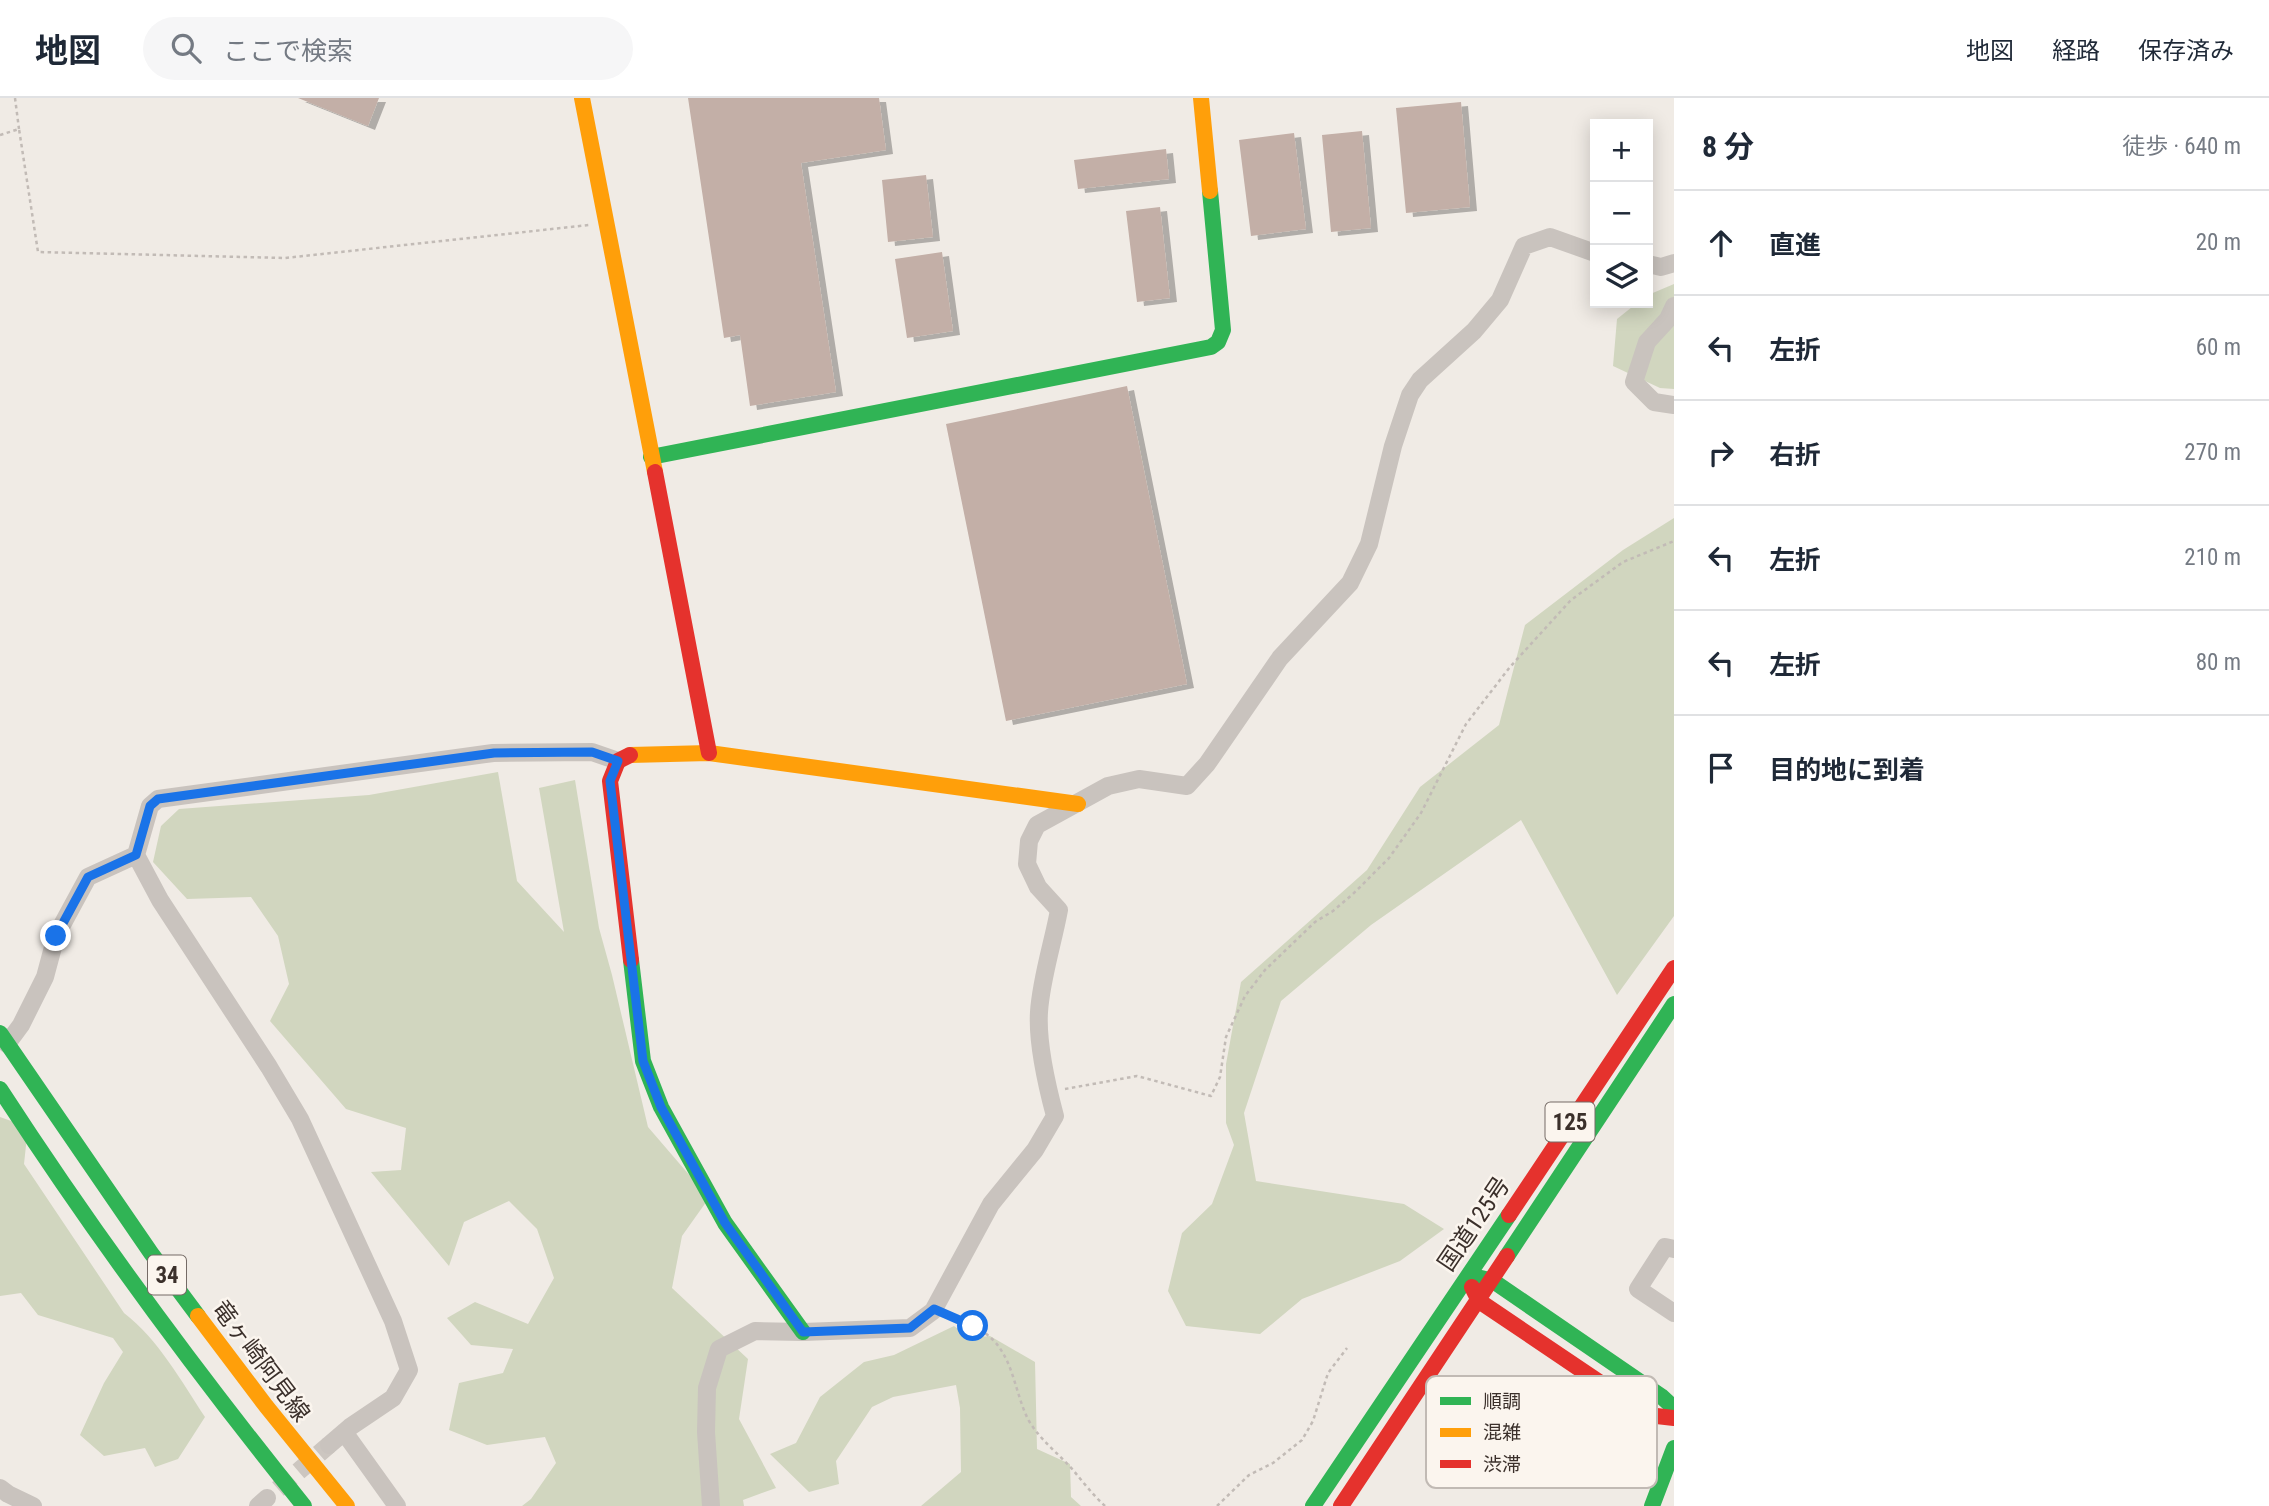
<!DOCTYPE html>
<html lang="ja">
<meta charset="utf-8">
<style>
body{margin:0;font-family:"Roboto Condensed","Noto Sans JP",sans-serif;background:#f6f6f7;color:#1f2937}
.controls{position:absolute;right:21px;top:21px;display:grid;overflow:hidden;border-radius:0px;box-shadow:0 4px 18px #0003}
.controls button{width:63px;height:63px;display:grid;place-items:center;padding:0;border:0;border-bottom:2px solid #e0e1e3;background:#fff;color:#1f2937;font:35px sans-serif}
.stop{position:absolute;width:21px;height:21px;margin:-16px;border:5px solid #1a73e8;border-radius:50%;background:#fff}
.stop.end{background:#1a73e8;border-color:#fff;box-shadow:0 2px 7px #0008}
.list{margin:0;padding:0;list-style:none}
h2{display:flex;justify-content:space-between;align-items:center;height:91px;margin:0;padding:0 28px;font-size:30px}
h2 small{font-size:23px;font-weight:400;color:#747a83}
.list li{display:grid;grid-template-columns:46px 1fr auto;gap:21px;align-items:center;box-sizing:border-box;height:105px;padding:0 28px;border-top:2px solid #e0e1e3}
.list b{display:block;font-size:26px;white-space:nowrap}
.list em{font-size:23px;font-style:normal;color:#747a83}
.icon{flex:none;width:38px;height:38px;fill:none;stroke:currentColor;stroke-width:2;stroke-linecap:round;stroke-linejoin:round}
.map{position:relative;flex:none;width:1674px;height:1408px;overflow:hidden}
header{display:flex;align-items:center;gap:42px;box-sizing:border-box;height:98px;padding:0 35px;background:#fff;border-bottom:2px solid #e0e1e3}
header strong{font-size:33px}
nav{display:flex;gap:38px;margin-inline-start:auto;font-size:24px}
.search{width:490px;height:63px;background:#f6f6f7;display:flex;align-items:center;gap:18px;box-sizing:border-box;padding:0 24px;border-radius:38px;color:#747a83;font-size:26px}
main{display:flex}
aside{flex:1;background:#fff}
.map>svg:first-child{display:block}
</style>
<header>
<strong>地図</strong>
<div class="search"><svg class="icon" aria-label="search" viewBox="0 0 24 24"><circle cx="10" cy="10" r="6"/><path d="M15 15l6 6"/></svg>ここで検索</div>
<nav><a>地図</a><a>経路</a><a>保存済み</a></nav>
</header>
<main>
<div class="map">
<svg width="1674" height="1408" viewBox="0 0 1674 1408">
<defs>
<filter id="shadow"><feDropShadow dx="7" dy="4" stdDeviation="0" flood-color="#0004"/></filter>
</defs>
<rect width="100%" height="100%" fill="#f0ebe5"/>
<!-- green -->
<path fill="#d1d6bf" d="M1674,186V291L1660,290L1613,268L1617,221L1637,205H1648V197Z
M1674,420V818L1617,897L1521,722L1371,827L1281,903L1244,1015L1256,1083L1404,1106L1444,1131L1400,1163L1302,1201L1260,1236L1186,1228L1168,1193L1182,1135L1212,1106L1234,1047L1226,1025V966L1241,884L1367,772L1420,689L1499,627L1525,527L1623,452Z
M498,674L517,783L564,834L539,690L575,682L599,830L612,877L648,1029L709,1100L682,1138L672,1190L748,1261L739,1321L776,1390L743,1402L744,1408H522L531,1401L556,1365L545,1339L487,1347L449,1332L459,1285L503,1275L513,1251L471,1247L447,1220L475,1204L528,1226L554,1180L537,1131L509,1103L464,1124L449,1168L371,1074L401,1072L406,1030L346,1011L270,923L289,886L278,838L251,799L187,801L153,764L161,728L179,711L369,697Z
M0,1019L28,1029L24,1066L124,1215C159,1242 181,1283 205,1319L178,1361L155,1369L145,1350L104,1358L80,1337L104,1285L123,1254L113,1240L38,1217L21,1195L0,1198Z
M954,1228L970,1240L990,1238L1035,1264L1037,1351L1070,1366L1071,1399L1081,1408H921L961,1374L960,1310L956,1287L893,1299L872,1309L836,1363L839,1386L809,1394L770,1356L796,1345L820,1299L864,1264L894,1257Z"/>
<!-- building -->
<path fill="#c3afa7" filter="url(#shadow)" d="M298,0H379L368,28Z
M688,0H879L886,52L801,65L836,294L750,308L740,237L724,240Z
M1461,4L1470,109L1406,115L1396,10Z
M1362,33L1371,130L1331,134L1322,37Z
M1294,35L1306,131L1251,138L1239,42Z
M1166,51L1169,81L1078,91L1074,62Z
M926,77L933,139L888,144L882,82Z
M1160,109L1170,200L1137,204L1126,113Z
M942,154L953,233L907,240L895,161Z
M1127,288L1187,586L1006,623L946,326Z"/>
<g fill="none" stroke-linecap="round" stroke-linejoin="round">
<!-- street-tunnel -->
<path stroke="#ccc6c0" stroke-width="18" stroke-dasharray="18 9" stroke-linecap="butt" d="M278,1391L329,1347"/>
<!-- path -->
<path stroke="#c2bbb6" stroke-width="2.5" stroke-dasharray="3.5 3.5" stroke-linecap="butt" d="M15,0L19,31
M0,37L19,31L38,154L285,160L589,127
M1065,991L1137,978L1211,998L1220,979L1226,939L1245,898L1265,872L1315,824L1333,813L1353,796L1389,760L1421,715L1466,626L1510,569L1571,502L1623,464L1674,443
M948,1217C963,1224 979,1229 991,1240C1014,1261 1015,1297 1029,1323C1041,1343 1058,1355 1073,1372C1083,1384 1093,1397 1105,1408
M1217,1408L1249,1377L1273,1365L1302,1342L1313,1323L1328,1275L1347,1250"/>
<!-- street -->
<path stroke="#c9c3be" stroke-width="18" d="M1648,166L1661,169L1674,165
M1674,208L1668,221L1647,244L1634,284L1654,304L1674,307
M7,946L21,927L45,879L56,838L88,779L136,757
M1674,1151L1665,1149L1638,1191L1674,1215
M344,1334L397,1408
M329,1347L350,1329L393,1300L409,1272L393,1223L300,1021L269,969L160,802L136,757L150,708L158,701L493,655L592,654L618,663
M0,1390L8,1396L33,1408
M258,1408L267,1400
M711,1408L706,1334L707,1290L719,1251L755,1233L803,1234L910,1230L933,1213L991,1106L1035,1052L1055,1018C1047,988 1037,945 1039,914C1041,881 1053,845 1059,812L1038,789L1027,766L1029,743L1037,727L1108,688L1139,681L1187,688L1207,666L1280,560L1350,485L1369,446L1393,348L1410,297L1420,282L1474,233L1500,202L1524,148L1550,139L1595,155"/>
<!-- fast -->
<path stroke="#30b455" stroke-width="16" d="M651,359L1211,249L1218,244L1223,232L1210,93
M631,862L643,963L661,1009L725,1125L803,1234
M0,935L151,1155L198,1218
M0,991C94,1136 196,1274 304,1408
M1507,1158L1674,906
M1477,1179L1493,1183L1661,1298L1674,1310
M1313,1408L1509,1117
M1652,1408L1674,1350"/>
<!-- slow -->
<path stroke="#ff9f0a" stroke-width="16" d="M582,0L655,374
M1201,0L1210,93
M630,657L709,655L1078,706
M198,1218L266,1308L347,1408"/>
<!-- jam -->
<path stroke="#e5322d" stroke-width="16" d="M655,374L709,655
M630,657L618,663L610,683L631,862
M1509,1117L1674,870
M1472,1189L1479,1203L1648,1317L1674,1320
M1341,1408L1507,1158"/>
</g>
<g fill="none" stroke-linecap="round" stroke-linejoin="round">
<!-- route -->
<path stroke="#1a73e8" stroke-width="9" d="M56,838L88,779L136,757L150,708L158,701L494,655L592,654L618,663L610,683L643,963L661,1009L725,1125L803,1234L910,1230L934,1211L973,1228"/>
</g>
<g text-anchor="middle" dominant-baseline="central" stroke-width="5" stroke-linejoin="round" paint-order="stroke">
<!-- shield labels -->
<g fill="#fbf5ee" stroke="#756b66" stroke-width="2">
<rect x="1545.5" y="1004.5" width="49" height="39" rx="5"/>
<rect x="148" y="1157.5" width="38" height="39" rx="5"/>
</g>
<g font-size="23" font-weight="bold" fill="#3b302b">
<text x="1570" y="1024">125</text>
<text x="167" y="1177">34</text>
</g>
<!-- street labels -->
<g font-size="24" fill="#3b302b" stroke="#fbf5ee">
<text transform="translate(1474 1126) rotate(-56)">国道125号</text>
<text transform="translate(261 1263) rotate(53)">竜ヶ崎阿見線</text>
</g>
</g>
<!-- legend -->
<rect x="1426" y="1278" width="231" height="112" rx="10" fill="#fbf5ee" stroke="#c1bab4" stroke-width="2"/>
<rect x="1440" y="1299" width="31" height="8" fill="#30b455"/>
<rect x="1440" y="1330" width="31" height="9" fill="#ff9f0a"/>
<rect x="1440" y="1362" width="31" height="8" fill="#e5322d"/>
<g font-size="19" fill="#3b302b">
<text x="1483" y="1310">順調</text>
<text x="1483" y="1341">混雑</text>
<text x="1483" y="1373">渋滞</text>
</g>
</svg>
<div class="controls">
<button>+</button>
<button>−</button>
<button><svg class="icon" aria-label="layers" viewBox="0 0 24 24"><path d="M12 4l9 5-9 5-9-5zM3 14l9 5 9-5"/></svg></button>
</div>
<div class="stop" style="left:973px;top:1228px"></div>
<div class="stop end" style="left:56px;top:838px"></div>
</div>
<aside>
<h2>8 分<small>徒歩 · 640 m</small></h2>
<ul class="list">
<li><svg class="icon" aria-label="ahead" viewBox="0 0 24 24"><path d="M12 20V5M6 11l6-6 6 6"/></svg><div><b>直進</b></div><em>20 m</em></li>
<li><svg class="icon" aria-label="left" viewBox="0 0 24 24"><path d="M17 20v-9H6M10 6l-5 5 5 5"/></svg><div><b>左折</b></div><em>60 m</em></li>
<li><svg class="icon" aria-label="right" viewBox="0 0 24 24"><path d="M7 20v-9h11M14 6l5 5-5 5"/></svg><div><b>右折</b></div><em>270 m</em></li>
<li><svg class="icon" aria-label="left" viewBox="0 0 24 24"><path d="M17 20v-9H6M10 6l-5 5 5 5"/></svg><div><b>左折</b></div><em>210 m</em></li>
<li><svg class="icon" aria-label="left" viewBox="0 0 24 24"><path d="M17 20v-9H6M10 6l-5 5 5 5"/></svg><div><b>左折</b></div><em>80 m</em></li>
<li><svg class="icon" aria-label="arrive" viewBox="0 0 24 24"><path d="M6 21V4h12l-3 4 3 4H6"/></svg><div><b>目的地に到着</b></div></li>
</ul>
</aside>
</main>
